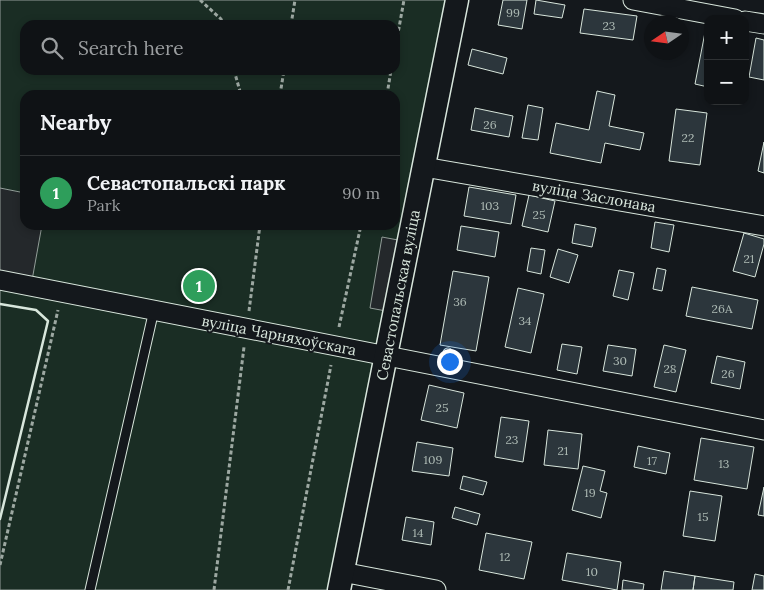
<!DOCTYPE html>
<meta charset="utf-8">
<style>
body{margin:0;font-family:Lora,serif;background:#1d2022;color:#f1f3f6}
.controls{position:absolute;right:15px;top:15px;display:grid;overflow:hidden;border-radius:10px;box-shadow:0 2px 8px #0003}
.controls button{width:45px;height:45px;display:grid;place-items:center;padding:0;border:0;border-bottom:1px solid #2f3234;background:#0f1215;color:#f1f3f6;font:25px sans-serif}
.compass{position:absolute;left:644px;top:15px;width:45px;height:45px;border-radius:50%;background:#0f1215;box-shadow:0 2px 8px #0003;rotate:257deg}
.you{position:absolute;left:449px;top:361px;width:18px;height:18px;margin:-12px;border:4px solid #fff;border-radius:50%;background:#1a73e8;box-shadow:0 0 0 8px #1a73e833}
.badge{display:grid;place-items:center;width:32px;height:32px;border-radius:50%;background:#ea580c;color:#fff;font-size:16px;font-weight:700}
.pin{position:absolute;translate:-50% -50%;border:2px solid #fff;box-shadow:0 1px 5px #0006}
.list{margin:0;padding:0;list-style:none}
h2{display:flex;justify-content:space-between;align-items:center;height:65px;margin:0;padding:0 20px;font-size:21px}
h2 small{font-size:16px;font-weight:400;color:#9b9ea0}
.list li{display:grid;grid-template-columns:32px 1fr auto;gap:15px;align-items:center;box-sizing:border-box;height:75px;padding:0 20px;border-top:1px solid #2f3234}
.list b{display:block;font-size:19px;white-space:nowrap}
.list p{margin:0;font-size:16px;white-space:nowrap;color:#9b9ea0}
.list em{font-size:16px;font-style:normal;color:#9b9ea0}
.icon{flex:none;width:28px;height:28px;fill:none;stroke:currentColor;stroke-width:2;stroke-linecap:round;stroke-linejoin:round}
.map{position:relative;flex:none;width:764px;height:590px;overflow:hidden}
.search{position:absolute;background:#0f1215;box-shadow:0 2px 8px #0003;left:20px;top:20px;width:380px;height:55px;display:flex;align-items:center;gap:12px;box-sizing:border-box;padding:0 18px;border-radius:15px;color:#9b9ea0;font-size:19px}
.panel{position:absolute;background:#0f1215;box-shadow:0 2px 8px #0003;left:20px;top:90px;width:380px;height:140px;border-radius:15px}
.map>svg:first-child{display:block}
</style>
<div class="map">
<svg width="764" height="590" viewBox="0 0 764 590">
<rect width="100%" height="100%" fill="#14181c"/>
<!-- green -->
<path fill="#1a2d24" stroke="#939e99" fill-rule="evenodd" d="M0,0H450L337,590H0ZM25,25H395V70H25ZM25,95H395V225H25Z"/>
<!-- parking -->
<path fill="#24282b" stroke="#939e99" d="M0,188L25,193V225H42L31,286L0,280Z
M382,237L398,240L386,311L370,308Z"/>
<!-- building -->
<path fill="#2c363c" stroke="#d8e6dc" d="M503,0H527L522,29L498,25Z
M536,0L565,5L562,18L534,14Z
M584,9L637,16L633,40L580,33Z
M707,22H708V87L695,84Z
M756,38L764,40V80L749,77Z
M472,49L507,58L503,74L468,65Z
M597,91L615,95L609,126L644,133L640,150L605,143L601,163L550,153L556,123L589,130Z
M528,105L543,108L538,140L522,138Z
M475,108L513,116L509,137L471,130Z
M676,109L707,113L700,165L669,161Z
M764,142V173L758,171Z
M469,187L516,195L511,224L464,216Z
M529,195L555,201L548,232L522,226Z
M655,222L674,225L669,252L651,248Z
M575,224L596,228L592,247L572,243Z
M461,226L499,232L495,257L457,250Z
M744,233L764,239V244L755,277L733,271Z
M531,248L545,250L541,274L527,271Z
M558,249L578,255L569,283L550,277Z
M657,268L666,270L662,291L653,289Z
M619,270L634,273L628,300L613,296Z
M453,271L489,277L476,351L440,345Z
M692,287L758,300L752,329L686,316Z
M518,288L544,294L531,353L505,347Z
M562,344L582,347L577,374L557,370Z
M608,345L636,349L632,376L603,371Z
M664,345L686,350L676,392L654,387Z
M717,356L745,362L740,389L711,383Z
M429,385L464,393L457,428L421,420Z
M501,417L529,421L523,462L495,457Z
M548,430L582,434L578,469L544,465Z
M701,438L754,447L747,489L694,480Z
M417,442L453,448L449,476L412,471Z
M638,446L670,453L666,474L634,467Z
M583,466L605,471L600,491L607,493L601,518L572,510Z
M463,476L487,482L483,495L460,489Z
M764,487V516L758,515Z
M690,491L722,496L715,541L683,536Z
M455,507L480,514L477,525L452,518Z
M406,517L434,522L431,545L402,540Z
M486,533L532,542L524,579L479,570Z
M567,553L621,562L617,590L562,580Z
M664,571L695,576L693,590H661Z
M755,574L764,576V590H752Z
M695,576L734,582L733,590H693Z
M623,580L644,584L643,590H622Z"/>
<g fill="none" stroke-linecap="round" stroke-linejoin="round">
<!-- service casing -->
<g stroke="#d8e6dc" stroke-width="11">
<path id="service" d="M446,367L448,353
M90,590L154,310"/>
</g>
<!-- minor casing -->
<g stroke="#d8e6dc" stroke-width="21">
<path id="minor" d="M633,0L735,19
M745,21L764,24
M424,167L764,226
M0,280L764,430
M342,572L436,590"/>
</g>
<!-- tertiary casing -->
<g stroke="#d8e6dc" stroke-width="25">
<path id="tertiary" d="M339,590L457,0"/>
</g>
<!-- path -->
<path stroke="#9da8a2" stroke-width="3" stroke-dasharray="4 2.5" stroke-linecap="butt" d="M200,0L221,19L223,25
M291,25L295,0
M395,50L404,0
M234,70L241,95
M280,95L284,70
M387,95L391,70
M249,311L260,225
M339,327L361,225
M0,565L58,310
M214,590L244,347
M288,590L331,365"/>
<!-- service -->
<use href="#service" stroke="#14181c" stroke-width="9"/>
<!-- minor -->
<use href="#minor" stroke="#14181c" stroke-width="19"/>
<!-- tertiary -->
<use href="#tertiary" stroke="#14181c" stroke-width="22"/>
<!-- wall -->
<path stroke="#d8e6dc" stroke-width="2.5" d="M0,304L36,310L48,321L0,519"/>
</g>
<g text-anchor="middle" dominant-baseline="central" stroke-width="4" stroke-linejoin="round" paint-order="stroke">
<!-- number labels -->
<g font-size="12" fill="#adbab4">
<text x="513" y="12">99</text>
<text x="609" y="25">23</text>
<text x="490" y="124">26</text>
<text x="688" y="137">22</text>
<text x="490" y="205">103</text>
<text x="539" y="214">25</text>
<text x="749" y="258">21</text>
<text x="460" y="301">36</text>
<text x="722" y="308">26А</text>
<text x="525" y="320">34</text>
<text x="620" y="360">30</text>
<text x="670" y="368">28</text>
<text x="728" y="373">26</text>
<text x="442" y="407">25</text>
<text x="512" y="439">23</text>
<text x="563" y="450">21</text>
<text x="433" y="459">109</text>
<text x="652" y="460">17</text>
<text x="724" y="463">13</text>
<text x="590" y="492">19</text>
<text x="703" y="516">15</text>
<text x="418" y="532">14</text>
<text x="505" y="556">12</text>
<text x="592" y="571">10</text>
</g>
<!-- street labels -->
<g font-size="15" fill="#d8e6dc" stroke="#14181c">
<text transform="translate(594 196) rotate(10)">вуліца Заслонава</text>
<text transform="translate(398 295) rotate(-79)">Севастопальская вуліца</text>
<text transform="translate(279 335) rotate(11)">вуліца Чарняхоўскага</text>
</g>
</g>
</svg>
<div class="controls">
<button>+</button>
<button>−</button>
</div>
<svg class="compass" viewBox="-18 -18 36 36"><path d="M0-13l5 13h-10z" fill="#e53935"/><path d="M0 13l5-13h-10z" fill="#9b9ea0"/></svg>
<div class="you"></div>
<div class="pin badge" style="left:199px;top:286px;background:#2e9e5b">1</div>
<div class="search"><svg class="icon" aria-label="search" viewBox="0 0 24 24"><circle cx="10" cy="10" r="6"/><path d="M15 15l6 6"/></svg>Search here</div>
<section class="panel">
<h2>Nearby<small></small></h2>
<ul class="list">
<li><span class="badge" style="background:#2e9e5b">1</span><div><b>Севастопальскі парк</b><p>Park</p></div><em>90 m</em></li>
</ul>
</section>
</div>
